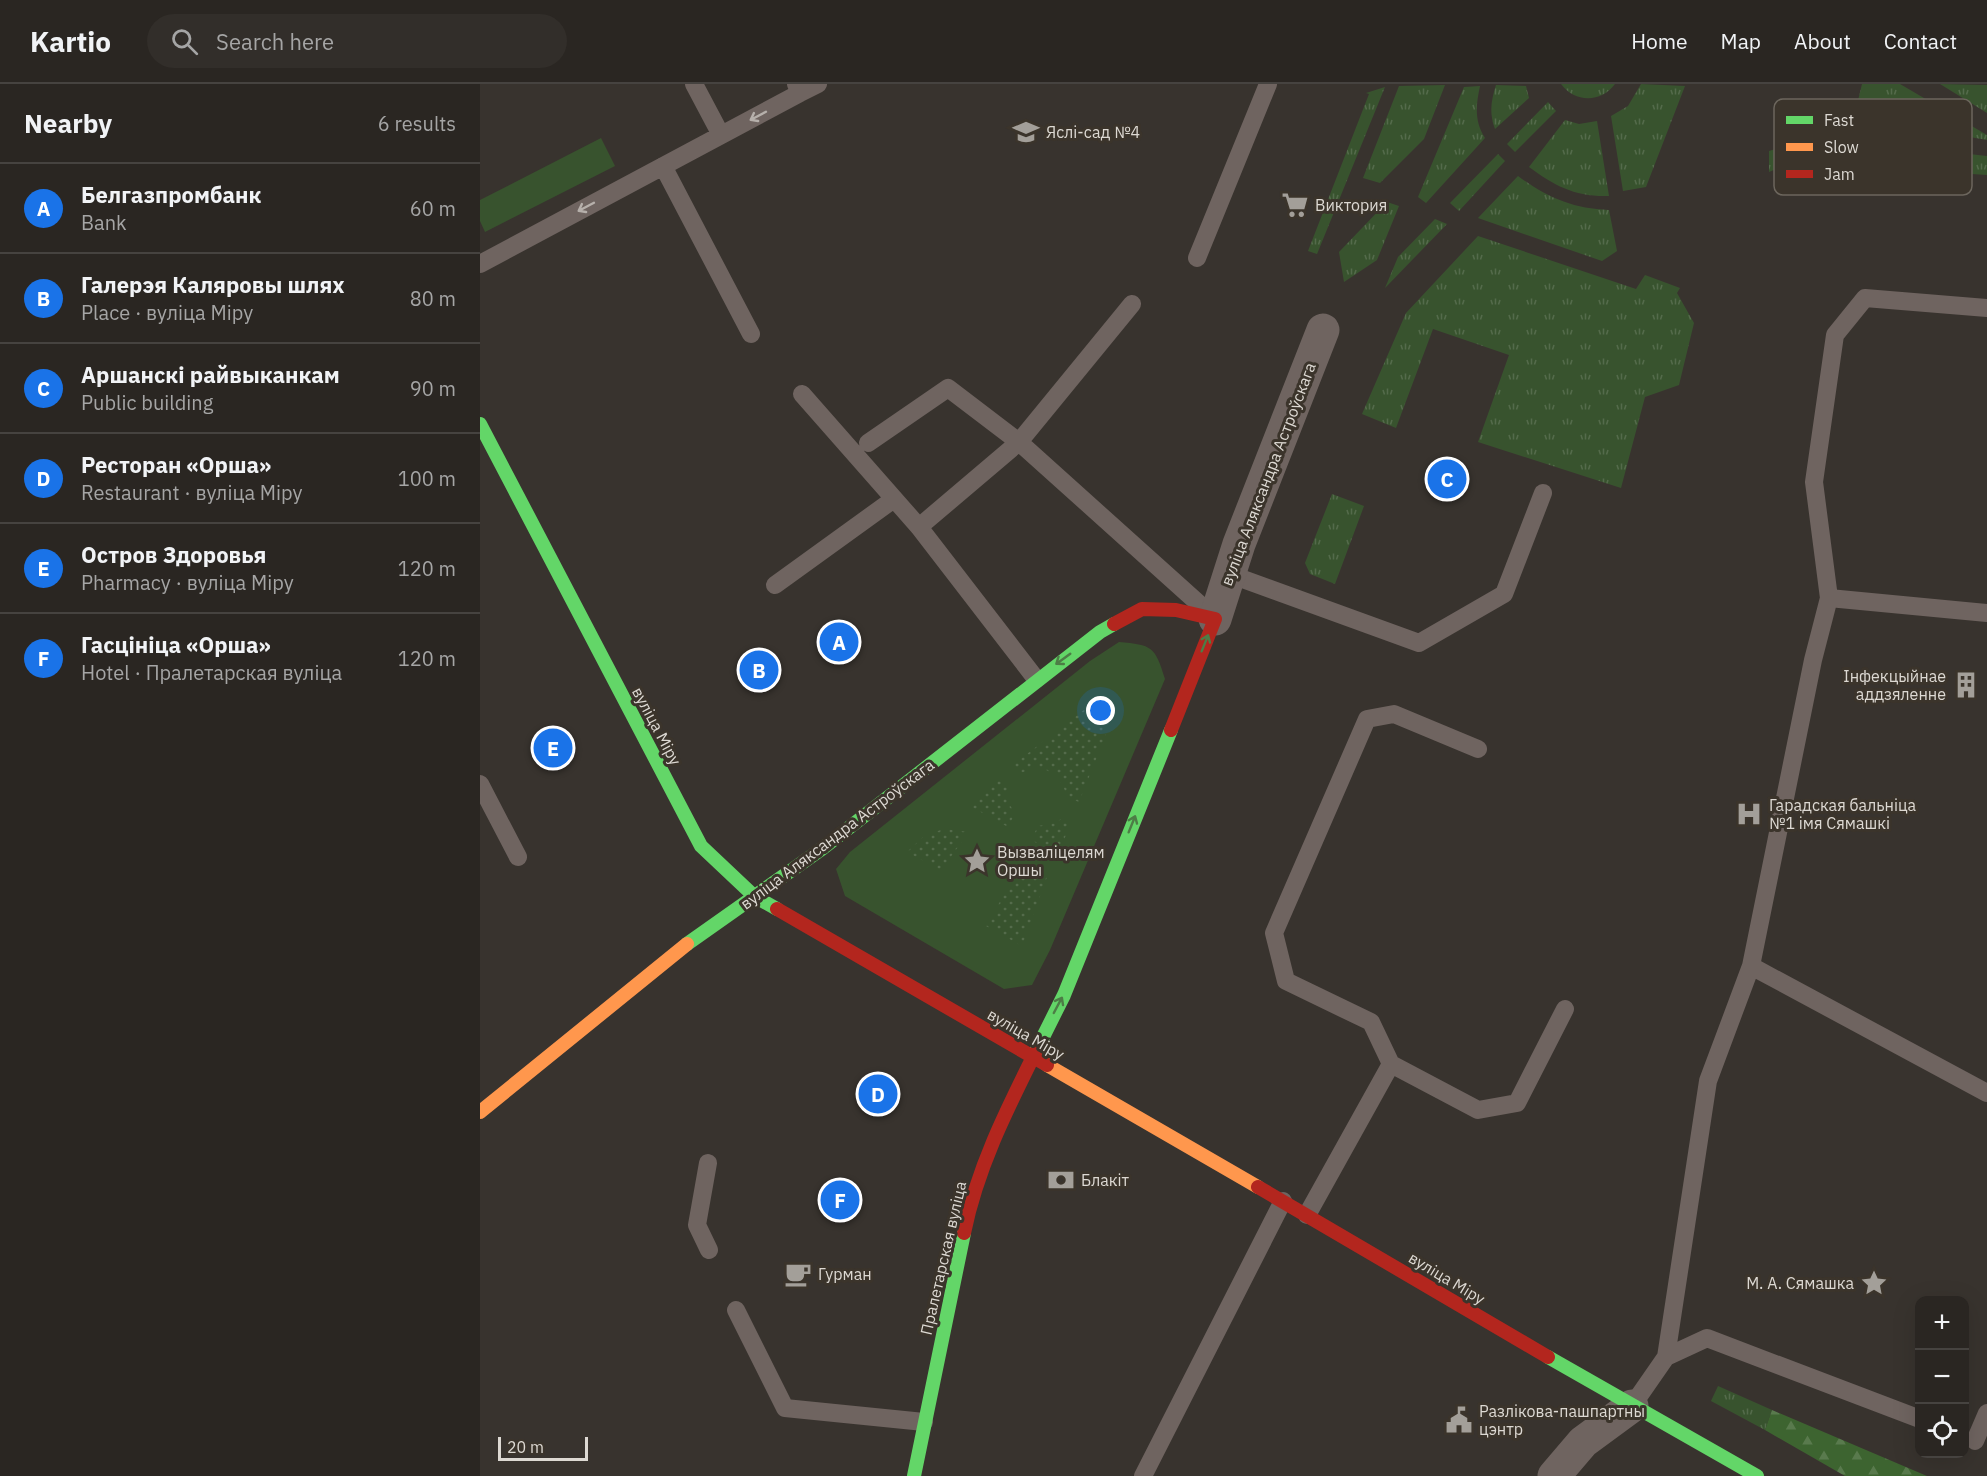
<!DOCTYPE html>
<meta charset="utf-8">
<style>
body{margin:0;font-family:"IBM Plex Sans",sans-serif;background:#322e2a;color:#f1f3f6}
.controls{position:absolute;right:18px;bottom:18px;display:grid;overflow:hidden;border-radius:12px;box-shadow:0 6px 24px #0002}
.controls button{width:54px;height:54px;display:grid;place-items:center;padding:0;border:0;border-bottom:2px solid #464340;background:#2a2622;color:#f1f3f6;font:30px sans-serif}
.scale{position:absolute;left:18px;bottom:15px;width:90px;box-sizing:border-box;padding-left:6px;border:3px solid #ddd9d3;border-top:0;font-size:16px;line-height:21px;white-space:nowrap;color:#ddd9d3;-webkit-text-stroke:4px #3b342b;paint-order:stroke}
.you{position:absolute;left:621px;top:627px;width:21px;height:21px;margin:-15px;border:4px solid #fff;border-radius:50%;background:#1a73e8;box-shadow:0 0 0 9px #1a73e833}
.badge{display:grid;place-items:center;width:39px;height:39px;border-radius:50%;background:#1a73e8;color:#fff;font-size:20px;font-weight:700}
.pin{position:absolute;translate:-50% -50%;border:3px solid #fff;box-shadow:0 2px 6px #0006}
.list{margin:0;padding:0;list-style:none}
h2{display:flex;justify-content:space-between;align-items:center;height:78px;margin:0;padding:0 24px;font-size:26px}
h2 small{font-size:20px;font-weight:400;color:#a5a5a5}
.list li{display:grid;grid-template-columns:39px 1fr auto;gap:18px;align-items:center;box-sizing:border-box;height:90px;padding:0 24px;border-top:2px solid #464340}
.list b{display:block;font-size:22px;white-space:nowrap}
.list p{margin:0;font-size:20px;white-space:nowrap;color:#a5a5a5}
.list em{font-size:20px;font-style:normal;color:#a5a5a5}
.icon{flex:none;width:33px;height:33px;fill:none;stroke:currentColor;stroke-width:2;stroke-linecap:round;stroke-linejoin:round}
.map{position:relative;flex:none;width:1507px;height:1392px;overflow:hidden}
header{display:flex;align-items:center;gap:36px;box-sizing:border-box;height:84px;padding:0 30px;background:#2a2622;border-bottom:2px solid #464340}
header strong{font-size:28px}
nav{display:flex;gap:33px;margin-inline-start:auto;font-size:21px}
.search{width:420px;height:54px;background:#322e2a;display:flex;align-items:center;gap:15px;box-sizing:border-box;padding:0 21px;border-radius:33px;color:#a5a5a5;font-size:22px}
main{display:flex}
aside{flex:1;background:#2a2622}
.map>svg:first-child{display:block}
</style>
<header>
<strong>Kartio</strong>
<div class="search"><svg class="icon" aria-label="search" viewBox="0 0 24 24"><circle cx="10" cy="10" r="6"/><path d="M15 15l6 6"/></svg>Search here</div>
<nav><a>Home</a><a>Map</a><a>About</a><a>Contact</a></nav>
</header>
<main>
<aside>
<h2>Nearby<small>6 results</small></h2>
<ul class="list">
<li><span class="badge">A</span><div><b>Белгазпромбанк</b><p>Bank</p></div><em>60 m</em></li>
<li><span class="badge">B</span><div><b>Галерэя Каляровы шлях</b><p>Place · вуліца Міру</p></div><em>80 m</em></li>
<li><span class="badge">C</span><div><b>Аршанскі райвыканкам</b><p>Public building</p></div><em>90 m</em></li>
<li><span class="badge">D</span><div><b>Ресторан «Орша»</b><p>Restaurant · вуліца Міру</p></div><em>100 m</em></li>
<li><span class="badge">E</span><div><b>Остров Здоровья</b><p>Pharmacy · вуліца Міру</p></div><em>120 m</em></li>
<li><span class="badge">F</span><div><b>Гасцініца «Орша»</b><p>Hotel · Пралетарская вуліца</p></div><em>120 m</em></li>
</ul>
</aside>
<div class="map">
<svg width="1507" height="1392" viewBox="0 0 1507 1392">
<defs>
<pattern id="grass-tufts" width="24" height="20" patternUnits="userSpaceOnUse" patternTransform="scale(1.5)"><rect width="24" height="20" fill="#38532e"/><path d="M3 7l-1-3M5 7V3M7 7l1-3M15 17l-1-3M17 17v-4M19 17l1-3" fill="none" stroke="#546b4b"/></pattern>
<pattern id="forest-firs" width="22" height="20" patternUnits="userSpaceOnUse" patternTransform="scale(1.5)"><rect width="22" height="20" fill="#3d6430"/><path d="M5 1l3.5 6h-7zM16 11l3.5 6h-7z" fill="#597a4d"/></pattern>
<pattern id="garden-dots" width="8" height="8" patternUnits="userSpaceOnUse" patternTransform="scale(1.5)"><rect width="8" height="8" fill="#38532e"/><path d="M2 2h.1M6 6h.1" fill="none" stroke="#546b4b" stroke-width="1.8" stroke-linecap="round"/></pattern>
</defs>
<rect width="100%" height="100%" fill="#38332e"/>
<!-- grass -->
<path fill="url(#grass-tufts)" d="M1081,0H1135C1121,19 1095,19 1081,0Z
M1161,0L1205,2L1166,103L1143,107L1131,32L1148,22Z
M1382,0H1420L1507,51V56L1374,33Z
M1460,0L1507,1V29Z
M965,1L944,55L900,99L883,94L919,2Z
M1016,1L1046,2L1049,14L1015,45C1009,29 1011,17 1016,1Z
M1000,2C996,21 994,37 1005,54L946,119L938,113L984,3Z
M905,3L837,170L828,167L889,10L886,9Z
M1068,18L1076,27L1035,68L1027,60Z
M1085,36L1099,40L1117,37L1129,112C1095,113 1075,102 1049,83Z
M1362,56L1507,72V91L1312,78L1289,88V67L1316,59Z
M1018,70L1025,77L979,127L970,119Z
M1038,92C1066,113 1093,125 1129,126L1137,167L1122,177L998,134Z
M907,118L919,122L897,176L864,198L859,168Z
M955,135L967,140L905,204L918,173Z
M998,152L1156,205L1165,191L1200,204L1197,209L1214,239L1199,301L1165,313L1141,404L998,358L1029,271L953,245L916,344L882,330L926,229Z
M852,410L884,422L855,500L830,490L825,479Z
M1238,1302L1292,1326L1285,1346L1231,1317Z"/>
<!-- forest -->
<path fill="url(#forest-firs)" d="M1292,1326L1447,1392H1365L1285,1346Z"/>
<!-- park -->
<path fill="#38532e" d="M121,54L135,82L5,148L0,137V116Z
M639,558C672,561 675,562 685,595L570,866L552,901L524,905L365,812L356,785L370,768L610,577Z"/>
<!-- garden -->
<path fill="url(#garden-dots)" d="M626,609L634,630L599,718L587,713C583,697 576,691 561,683L540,689L530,683Z
M515,694L527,701L529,720L535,729L528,743L488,721Z
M582,734L591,739L578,770L551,756L558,742L576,739Z
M463,745L489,748L461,786L427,768L443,753Z
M541,781L567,793L542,862L506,842Z"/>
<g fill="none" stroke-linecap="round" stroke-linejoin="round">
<!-- lane -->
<path stroke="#6f6460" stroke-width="18" d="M214,0L241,51
M320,9L338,0
M183,82L271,250
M717,174L788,0
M0,180L320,9L316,0
M1507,224L1385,214L1355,251L1334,398L1349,514L1507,529
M322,310L439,443L556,595
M388,359L468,304L539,358L727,527
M439,443L539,358L652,220
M749,490L939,559L1024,510L1063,409
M295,501L414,415
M0,700L38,773
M1271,882L1507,1009
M911,980L998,1026L1037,1019L1085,925
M228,1079L217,1141L229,1166
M827,1131L911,980L891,938L806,897L794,849L887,635L914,630L998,665
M256,1226L305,1324L444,1338
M1186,1273L1228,997L1271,882L1333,576L1349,514
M1152,1322L1186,1273L1227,1254L1440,1335
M1495,1357L1507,1329
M663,1392L803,1117"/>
<!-- street -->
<path stroke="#6f6460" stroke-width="33" d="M735,535L759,460L843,246
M1074,1392L1103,1358L1152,1322"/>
<!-- fast -->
<path stroke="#63d668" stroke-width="14" d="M0,340L221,762L274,812L297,825
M207,860L343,764L620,548L634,540
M555,969L584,911L691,646
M1068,1273L1277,1392
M434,1392L484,1149"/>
<!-- slow -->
<path stroke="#ff974d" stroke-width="14" d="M567,981L778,1103
M0,1028L207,860"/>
<!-- jam -->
<path stroke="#b3261e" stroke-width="14" d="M634,540L662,525L696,526L735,535L691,646
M297,825L567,981
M778,1103L1068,1273
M484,1149C497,1085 526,1027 555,969"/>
</g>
<!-- one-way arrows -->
<defs><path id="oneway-shaft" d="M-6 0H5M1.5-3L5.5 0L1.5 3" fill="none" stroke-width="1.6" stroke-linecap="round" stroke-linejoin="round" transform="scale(1.5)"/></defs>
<g stroke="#b6b0ab">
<use href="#oneway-shaft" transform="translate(278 32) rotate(152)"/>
<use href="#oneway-shaft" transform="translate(106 123) rotate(152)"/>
</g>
<g stroke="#4d7d46">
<use href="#oneway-shaft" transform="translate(725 559) rotate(-68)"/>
<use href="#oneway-shaft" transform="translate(583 575) rotate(144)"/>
<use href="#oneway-shaft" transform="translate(652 740) rotate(-68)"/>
<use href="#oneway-shaft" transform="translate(578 921) rotate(-62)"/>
</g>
<!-- icons -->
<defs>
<g id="school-bare" transform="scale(2.07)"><path d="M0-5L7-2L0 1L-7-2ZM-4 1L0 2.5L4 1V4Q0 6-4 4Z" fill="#a39f99" stroke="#3b342b" stroke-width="2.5" paint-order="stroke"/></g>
<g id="supermarket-bare" transform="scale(2.07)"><path d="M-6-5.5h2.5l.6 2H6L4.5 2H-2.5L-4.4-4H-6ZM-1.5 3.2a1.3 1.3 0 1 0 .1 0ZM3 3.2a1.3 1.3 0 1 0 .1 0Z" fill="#a39f99" stroke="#3b342b" stroke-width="2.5" paint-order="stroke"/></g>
<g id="building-bare" transform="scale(2.07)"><path d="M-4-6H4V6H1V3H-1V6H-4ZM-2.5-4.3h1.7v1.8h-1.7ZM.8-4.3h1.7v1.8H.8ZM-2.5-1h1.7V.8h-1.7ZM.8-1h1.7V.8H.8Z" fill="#a39f99" stroke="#3b342b" stroke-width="2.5" paint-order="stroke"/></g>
<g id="hospital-bare" transform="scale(2.07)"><path d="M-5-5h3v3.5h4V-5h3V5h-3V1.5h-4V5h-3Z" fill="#a39f99" stroke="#3b342b" stroke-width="2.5" paint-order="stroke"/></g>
<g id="sight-bare" transform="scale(2.07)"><path d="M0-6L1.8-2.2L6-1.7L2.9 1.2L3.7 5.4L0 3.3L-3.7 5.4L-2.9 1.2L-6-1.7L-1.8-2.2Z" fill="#a39f99" stroke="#3b342b" stroke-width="2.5" paint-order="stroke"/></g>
<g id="bank-bare" transform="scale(2.07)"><path d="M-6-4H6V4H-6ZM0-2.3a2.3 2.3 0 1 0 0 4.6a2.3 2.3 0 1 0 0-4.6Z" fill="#a39f99" stroke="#3b342b" stroke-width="2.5" paint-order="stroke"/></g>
<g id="cafe-bare" transform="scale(2.07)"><path d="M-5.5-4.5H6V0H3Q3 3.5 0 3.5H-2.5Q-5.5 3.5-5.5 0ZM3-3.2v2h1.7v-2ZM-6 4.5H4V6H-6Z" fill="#a39f99" stroke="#3b342b" stroke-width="2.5" paint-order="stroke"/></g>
<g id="civic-bare" transform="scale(2.07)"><path d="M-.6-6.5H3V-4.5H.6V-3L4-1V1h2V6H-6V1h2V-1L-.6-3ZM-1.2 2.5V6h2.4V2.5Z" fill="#a39f99" stroke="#3b342b" stroke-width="2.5" paint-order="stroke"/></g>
</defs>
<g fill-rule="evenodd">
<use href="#school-bare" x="546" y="48"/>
<use href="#supermarket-bare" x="815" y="121"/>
<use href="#building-bare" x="1486" y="601"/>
<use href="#hospital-bare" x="1269" y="730"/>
<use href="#sight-bare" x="497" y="777"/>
<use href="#bank-bare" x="581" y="1096"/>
<use href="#cafe-bare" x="318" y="1190"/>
<use href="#sight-bare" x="1394" y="1199"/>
<use href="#civic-bare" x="979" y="1336"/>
</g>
<g text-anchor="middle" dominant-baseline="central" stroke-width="6" stroke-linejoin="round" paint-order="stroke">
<!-- poi labels -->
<g font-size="16" fill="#ddd9d3" stroke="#3b342b" text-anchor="start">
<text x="566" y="48">Яслі-сад №4</text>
<text x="835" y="121">Виктория</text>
<text x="1466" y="592" text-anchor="end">Інфекцыйнае<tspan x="1466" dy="18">аддзяленне</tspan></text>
<text x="1289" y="721">Гарадская бальніца<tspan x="1289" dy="18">№1 імя Сямашкі</tspan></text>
<text x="517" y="768">Вызваліцелям<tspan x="517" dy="18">Оршы</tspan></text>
<text x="601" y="1096">Блакіт</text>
<text x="338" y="1190">Гурман</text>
<text x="1374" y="1199" text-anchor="end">М. А. Сямашка</text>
<text x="999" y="1327">Разлікова-пашпартны<tspan x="999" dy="18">цэнтр</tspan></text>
</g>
<!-- street labels -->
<g font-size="16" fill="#ddd9d3" stroke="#3b342b">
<text transform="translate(788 390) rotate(-69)">вуліца Аляксандра Астроўскага</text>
<text transform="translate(177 642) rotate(62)">вуліца Міру</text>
<text transform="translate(357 750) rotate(-37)">вуліца Аляксандра Астроўскага</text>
<text transform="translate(546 950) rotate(30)">вуліца Міру</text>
<text transform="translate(463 1174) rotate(-77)">Пралетарская вуліца</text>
<text transform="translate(967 1194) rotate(31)">вуліца Міру</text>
</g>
</g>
<!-- legend -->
<rect x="1294" y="15" width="198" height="96" rx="9" fill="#3b342b" stroke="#6c665d" stroke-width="1.5"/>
<rect x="1306" y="32" width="27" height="8" fill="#63d668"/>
<rect x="1306" y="59" width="27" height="8" fill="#ff974d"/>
<rect x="1306" y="86" width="27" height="8" fill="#b3261e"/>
<g font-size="16" fill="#ddd9d3">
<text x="1344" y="42">Fast</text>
<text x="1344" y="69">Slow</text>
<text x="1344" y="96">Jam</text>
</g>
</svg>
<div class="controls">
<button>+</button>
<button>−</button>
<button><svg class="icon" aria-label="locate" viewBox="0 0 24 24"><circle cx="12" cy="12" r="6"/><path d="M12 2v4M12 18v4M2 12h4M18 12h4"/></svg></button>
</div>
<div class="scale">20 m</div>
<div class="you"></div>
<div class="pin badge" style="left:359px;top:558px">A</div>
<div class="pin badge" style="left:279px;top:586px">B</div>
<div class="pin badge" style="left:967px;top:395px">C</div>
<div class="pin badge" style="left:398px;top:1010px">D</div>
<div class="pin badge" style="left:73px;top:664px">E</div>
<div class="pin badge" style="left:360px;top:1116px">F</div>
</div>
</main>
